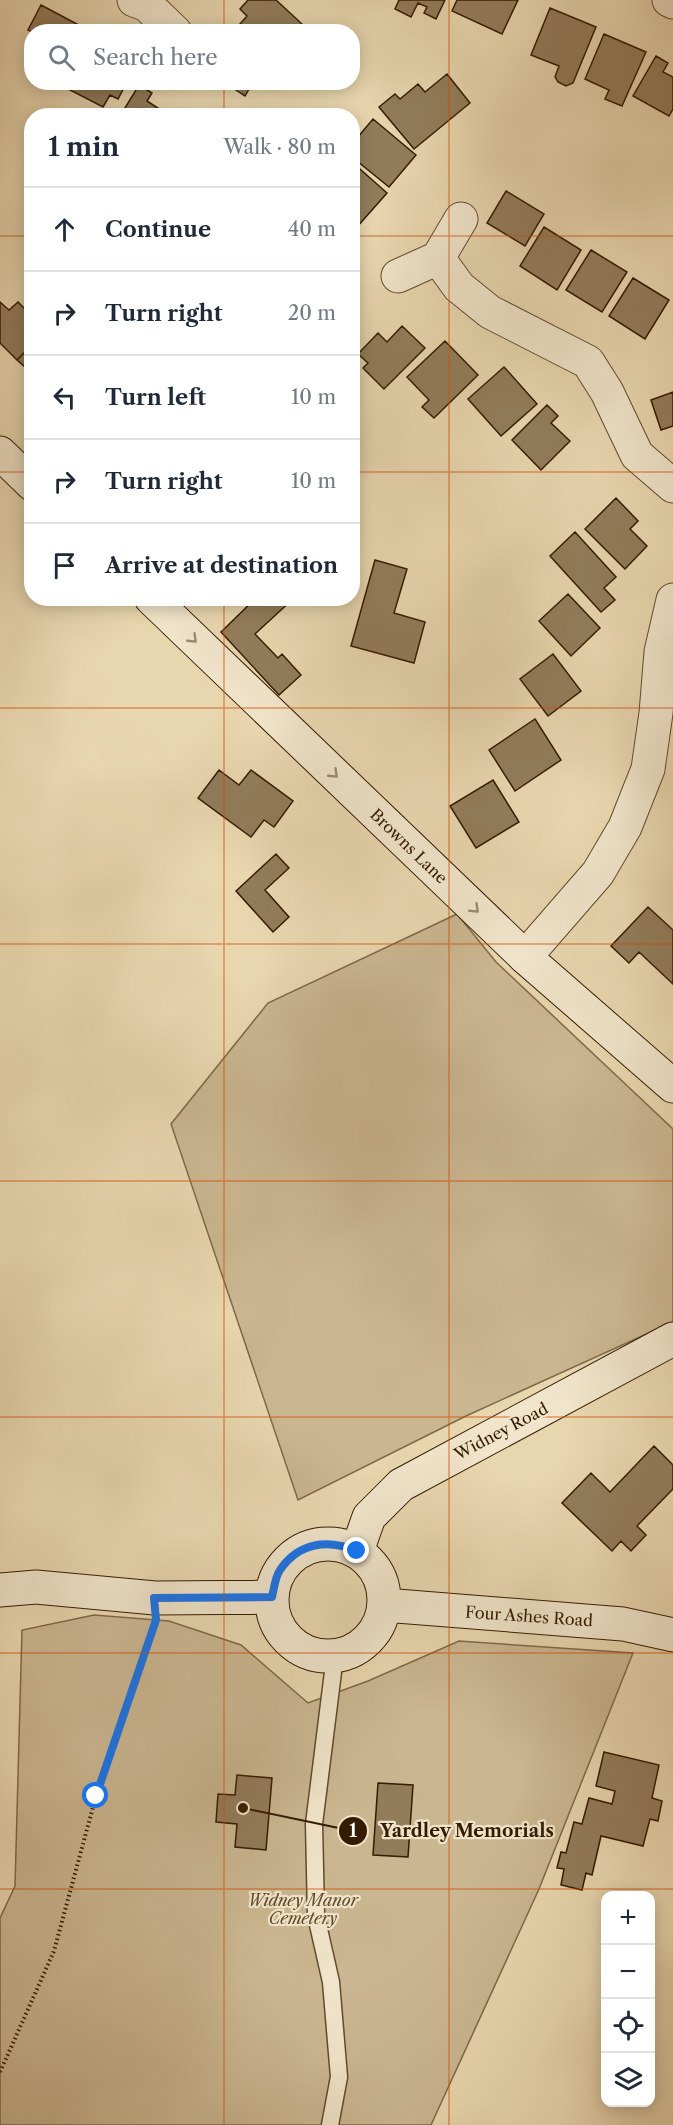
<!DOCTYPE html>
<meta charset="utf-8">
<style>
body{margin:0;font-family:"Libre Caslon Text",serif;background:#f6f6f7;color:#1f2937}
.controls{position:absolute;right:18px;bottom:18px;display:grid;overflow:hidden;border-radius:12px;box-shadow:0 3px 15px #0003}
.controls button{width:54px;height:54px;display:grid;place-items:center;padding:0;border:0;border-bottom:2px solid #e0e1e3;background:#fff;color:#1f2937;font:30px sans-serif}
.stop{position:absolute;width:18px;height:18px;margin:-14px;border:4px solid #1a73e8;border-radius:50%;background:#fff}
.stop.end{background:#1a73e8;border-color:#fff;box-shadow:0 2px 6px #0008}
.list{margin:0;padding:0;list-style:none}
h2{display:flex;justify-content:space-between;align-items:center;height:78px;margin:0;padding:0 24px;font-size:26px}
h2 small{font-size:20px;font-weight:400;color:#747a83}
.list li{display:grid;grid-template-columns:39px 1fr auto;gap:18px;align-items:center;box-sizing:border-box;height:84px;padding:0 24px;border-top:2px solid #e0e1e3}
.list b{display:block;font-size:22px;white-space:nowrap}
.list em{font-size:20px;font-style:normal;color:#747a83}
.icon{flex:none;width:33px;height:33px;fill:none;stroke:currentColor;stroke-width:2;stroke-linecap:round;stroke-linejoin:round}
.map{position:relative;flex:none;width:673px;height:2125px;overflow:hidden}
.search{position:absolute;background:#fff;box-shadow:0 3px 15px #0003;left:24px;top:24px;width:336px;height:66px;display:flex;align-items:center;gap:15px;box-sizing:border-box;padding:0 21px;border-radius:24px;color:#747a83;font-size:22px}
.panel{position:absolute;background:#fff;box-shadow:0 3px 15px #0003;left:24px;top:108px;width:336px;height:498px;border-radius:24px}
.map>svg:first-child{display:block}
</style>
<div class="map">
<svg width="673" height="2125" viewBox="0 0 673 2125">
<rect width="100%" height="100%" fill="#e8d6ae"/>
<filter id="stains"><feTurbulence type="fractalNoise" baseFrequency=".00333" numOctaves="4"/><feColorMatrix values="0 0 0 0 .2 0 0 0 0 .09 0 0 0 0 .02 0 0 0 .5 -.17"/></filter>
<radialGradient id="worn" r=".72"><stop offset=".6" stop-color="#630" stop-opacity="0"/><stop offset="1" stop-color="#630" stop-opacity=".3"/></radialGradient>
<!-- green -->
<path fill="#cab690" stroke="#806848" stroke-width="1.5" d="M457,914L496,962L673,1129V1322L466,1416L298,1500L171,1124L268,1003Z
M94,1615L169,1621L241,1645L308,1703L368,1681L459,1641L633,1653L539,1889L431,2125H0V1918L15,1886L22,1630Z"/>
<!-- building -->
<path fill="#927c5a" stroke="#351b00" stroke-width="1.5" d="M248,0H276L302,24L303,32H248L240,24L247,16L240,9Z
M399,0H445L436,19L424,13L427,7L418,3L411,17L395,9Z
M457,0H518L502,34L452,11Z
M41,5L90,31V32H32L28,30Z
M550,8L596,27L573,83L566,86L558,82L555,77L559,66L531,55Z
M604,34L646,52L622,106L605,99L609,90L585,79Z
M656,56L668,63L663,72L673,77V109L669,116L633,96Z
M447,74L470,103L414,149L379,107L395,94L400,99L418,84L425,92Z
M74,82H127L118,99L110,95L103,107L70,90Z
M224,82H253L245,96Z
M139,85L152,93L147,101L170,116H120Z
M373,119L416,155L389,187L352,157V144Z
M352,162L387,193L357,227L352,223Z
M506,191L544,214L525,246L487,223Z
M544,227L581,250L557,290L520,266Z
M591,250L627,272L602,312L566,290Z
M633,278L669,300L645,339L609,316Z
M0,302L9,310L18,302L32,316V345L17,360L0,343Z
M402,326L425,348L384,389L363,368L368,363L358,354L378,333L387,342Z
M445,341L478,375L434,418L422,407L429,400L407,377Z
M32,345V373L17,360Z
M504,367L537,404L501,436L468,399Z
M673,392V426L661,430L651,400Z
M547,405L558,416L551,423L570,441L541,470L512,440Z
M616,498L638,521L630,529L647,546L625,569L585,529Z
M575,532L616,577L604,588L615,600L601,612L550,556Z
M375,560L407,569L394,613L425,622L414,663L351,646Z
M568,594L600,628L571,656L539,621Z
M256,598H294L255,634L278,658L282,654L301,675L279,695L221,632Z
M553,654L581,691L548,716L520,679Z
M535,719L561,760L515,791L489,750Z
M219,770L239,785L251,770L293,801L274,827L264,820L251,837L198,798Z
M493,780L519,822L476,848L450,806Z
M276,854L289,868L265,890L289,917L273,932L236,891Z
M648,907L673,930V984L639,952L629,963L611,946Z
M654,1446L673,1465V1489L637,1526L646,1535L631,1551L621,1541L612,1551L562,1503L591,1473L610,1492Z
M604,1752L659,1765L652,1798L662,1801L658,1821L650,1819L643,1846L601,1836L592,1875L586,1873L582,1890L561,1885L564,1869L557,1868L561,1852L566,1853L574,1822L582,1824L589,1798L612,1804L615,1791L596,1786Z
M237,1775L272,1778L266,1850L235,1847L237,1824L216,1822L218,1794L235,1795Z
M378,1783L413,1785L408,1857L373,1855Z"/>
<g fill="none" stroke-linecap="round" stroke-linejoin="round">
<!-- lane casing -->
<g stroke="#624a2c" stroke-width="19">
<path id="lane" d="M330,2125L339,2077L331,1982L316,1916L314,1824L335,1656"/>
</g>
<!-- street casing -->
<g stroke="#624a2c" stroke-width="35">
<path id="street" d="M134,0L147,5L175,32
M669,0L673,2
M438,258L459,287L490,312L588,362L607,392L637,455L673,486
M398,276L438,258L461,219
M525,957L598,873L625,827L648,769L656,713L661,652L673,600"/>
</g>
<!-- secondary casing -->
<g stroke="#351b00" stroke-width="35">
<path id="secondary" d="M0,453L32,484
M151,598L525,957L673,1086
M272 1600a56 56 0 1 1 112 0a56 56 0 1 1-112 0Z
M357,1551L369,1517L401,1485L673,1339
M0,1590L36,1587L155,1598L272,1597
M384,1605L623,1624L673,1635"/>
</g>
<!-- path -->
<path stroke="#351b00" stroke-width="4" stroke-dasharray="1.5 3" stroke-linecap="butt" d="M0,2072L54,1951L96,1796L153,1631"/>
<!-- lane -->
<use href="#lane" stroke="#f0e4ca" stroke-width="16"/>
<!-- street -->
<use href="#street" stroke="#f0e4ca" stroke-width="33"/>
<!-- secondary -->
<use href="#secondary" stroke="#f0e4ca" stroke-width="33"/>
</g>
<!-- one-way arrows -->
<defs><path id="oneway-chevron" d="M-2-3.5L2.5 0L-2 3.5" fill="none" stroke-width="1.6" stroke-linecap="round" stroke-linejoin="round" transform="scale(1.5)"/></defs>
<g stroke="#9c8a6f">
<use href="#oneway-chevron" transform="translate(193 639) rotate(44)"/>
<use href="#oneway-chevron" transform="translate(334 774) rotate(44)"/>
<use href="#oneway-chevron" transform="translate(475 909) rotate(44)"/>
</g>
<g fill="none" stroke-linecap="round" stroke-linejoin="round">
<!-- route -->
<path stroke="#1a73e8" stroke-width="8" d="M96,1796L156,1620L154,1598L272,1597C274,1589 275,1577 280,1570C299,1542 328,1539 357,1551"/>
</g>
<!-- grid -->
<path fill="none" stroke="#cd500a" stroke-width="1.5" stroke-opacity="0.55" d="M224,0V32M449,0V2125M224,82V116M0,236H32M352,236H673M0,472H32M352,472H673M224,598V2125M0,708H673M0,944H673M0,1181H673M0,1417H673M0,1653H673M0,1889H673"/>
<g text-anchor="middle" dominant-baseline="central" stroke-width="4.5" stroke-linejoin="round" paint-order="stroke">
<!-- street labels -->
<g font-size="16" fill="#351b00" stroke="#f0e4ca">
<text transform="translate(409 846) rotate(44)">Browns Lane</text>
<text transform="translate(501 1431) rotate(-28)">Widney Road</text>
<text transform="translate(529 1616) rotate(4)">Four Ashes Road</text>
</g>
<!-- park labels -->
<g font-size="16" font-style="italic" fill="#624a2b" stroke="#f0e4ca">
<text x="303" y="1900">Widney Manor<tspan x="303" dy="18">Cemetery</tspan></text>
</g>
</g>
<!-- callouts -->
<path fill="none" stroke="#351b00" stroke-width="2" d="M243 1808L353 1831"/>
<g fill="#351b00" stroke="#f0e4ca" stroke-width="2">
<circle cx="243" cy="1808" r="6"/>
<circle cx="353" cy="1831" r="15"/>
</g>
<g font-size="18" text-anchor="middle" font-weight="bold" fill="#fff">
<text x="353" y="1837">1</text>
</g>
<g font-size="18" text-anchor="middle" font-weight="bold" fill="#351b00" stroke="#f0e4ca" stroke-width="4.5" stroke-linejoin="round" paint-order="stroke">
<text x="467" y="1837">Yardley Memorials</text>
</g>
<rect width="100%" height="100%" filter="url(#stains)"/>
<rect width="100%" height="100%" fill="url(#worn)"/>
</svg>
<div class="controls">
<button>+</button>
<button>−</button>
<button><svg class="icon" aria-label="locate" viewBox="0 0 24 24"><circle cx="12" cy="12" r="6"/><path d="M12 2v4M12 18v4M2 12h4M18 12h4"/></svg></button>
<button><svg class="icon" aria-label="layers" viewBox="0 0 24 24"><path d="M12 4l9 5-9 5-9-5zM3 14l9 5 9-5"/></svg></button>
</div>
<div class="stop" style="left:96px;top:1796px"></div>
<div class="stop end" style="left:357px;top:1551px"></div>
<div class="search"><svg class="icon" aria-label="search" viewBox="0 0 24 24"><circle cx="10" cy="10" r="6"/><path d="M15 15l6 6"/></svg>Search here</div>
<section class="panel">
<h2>1 min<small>Walk · 80 m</small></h2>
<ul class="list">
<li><svg class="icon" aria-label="ahead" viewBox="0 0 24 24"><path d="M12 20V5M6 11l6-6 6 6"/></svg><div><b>Continue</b></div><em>40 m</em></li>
<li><svg class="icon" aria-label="right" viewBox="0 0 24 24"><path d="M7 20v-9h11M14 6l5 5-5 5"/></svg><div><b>Turn right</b></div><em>20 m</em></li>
<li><svg class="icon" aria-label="left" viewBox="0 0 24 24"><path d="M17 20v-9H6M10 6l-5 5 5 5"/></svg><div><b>Turn left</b></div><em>10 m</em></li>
<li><svg class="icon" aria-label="right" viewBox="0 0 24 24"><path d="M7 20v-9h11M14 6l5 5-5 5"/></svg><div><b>Turn right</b></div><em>10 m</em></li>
<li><svg class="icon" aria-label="arrive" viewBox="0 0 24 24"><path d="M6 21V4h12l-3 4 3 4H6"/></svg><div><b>Arrive at destination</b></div></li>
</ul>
</section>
</div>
